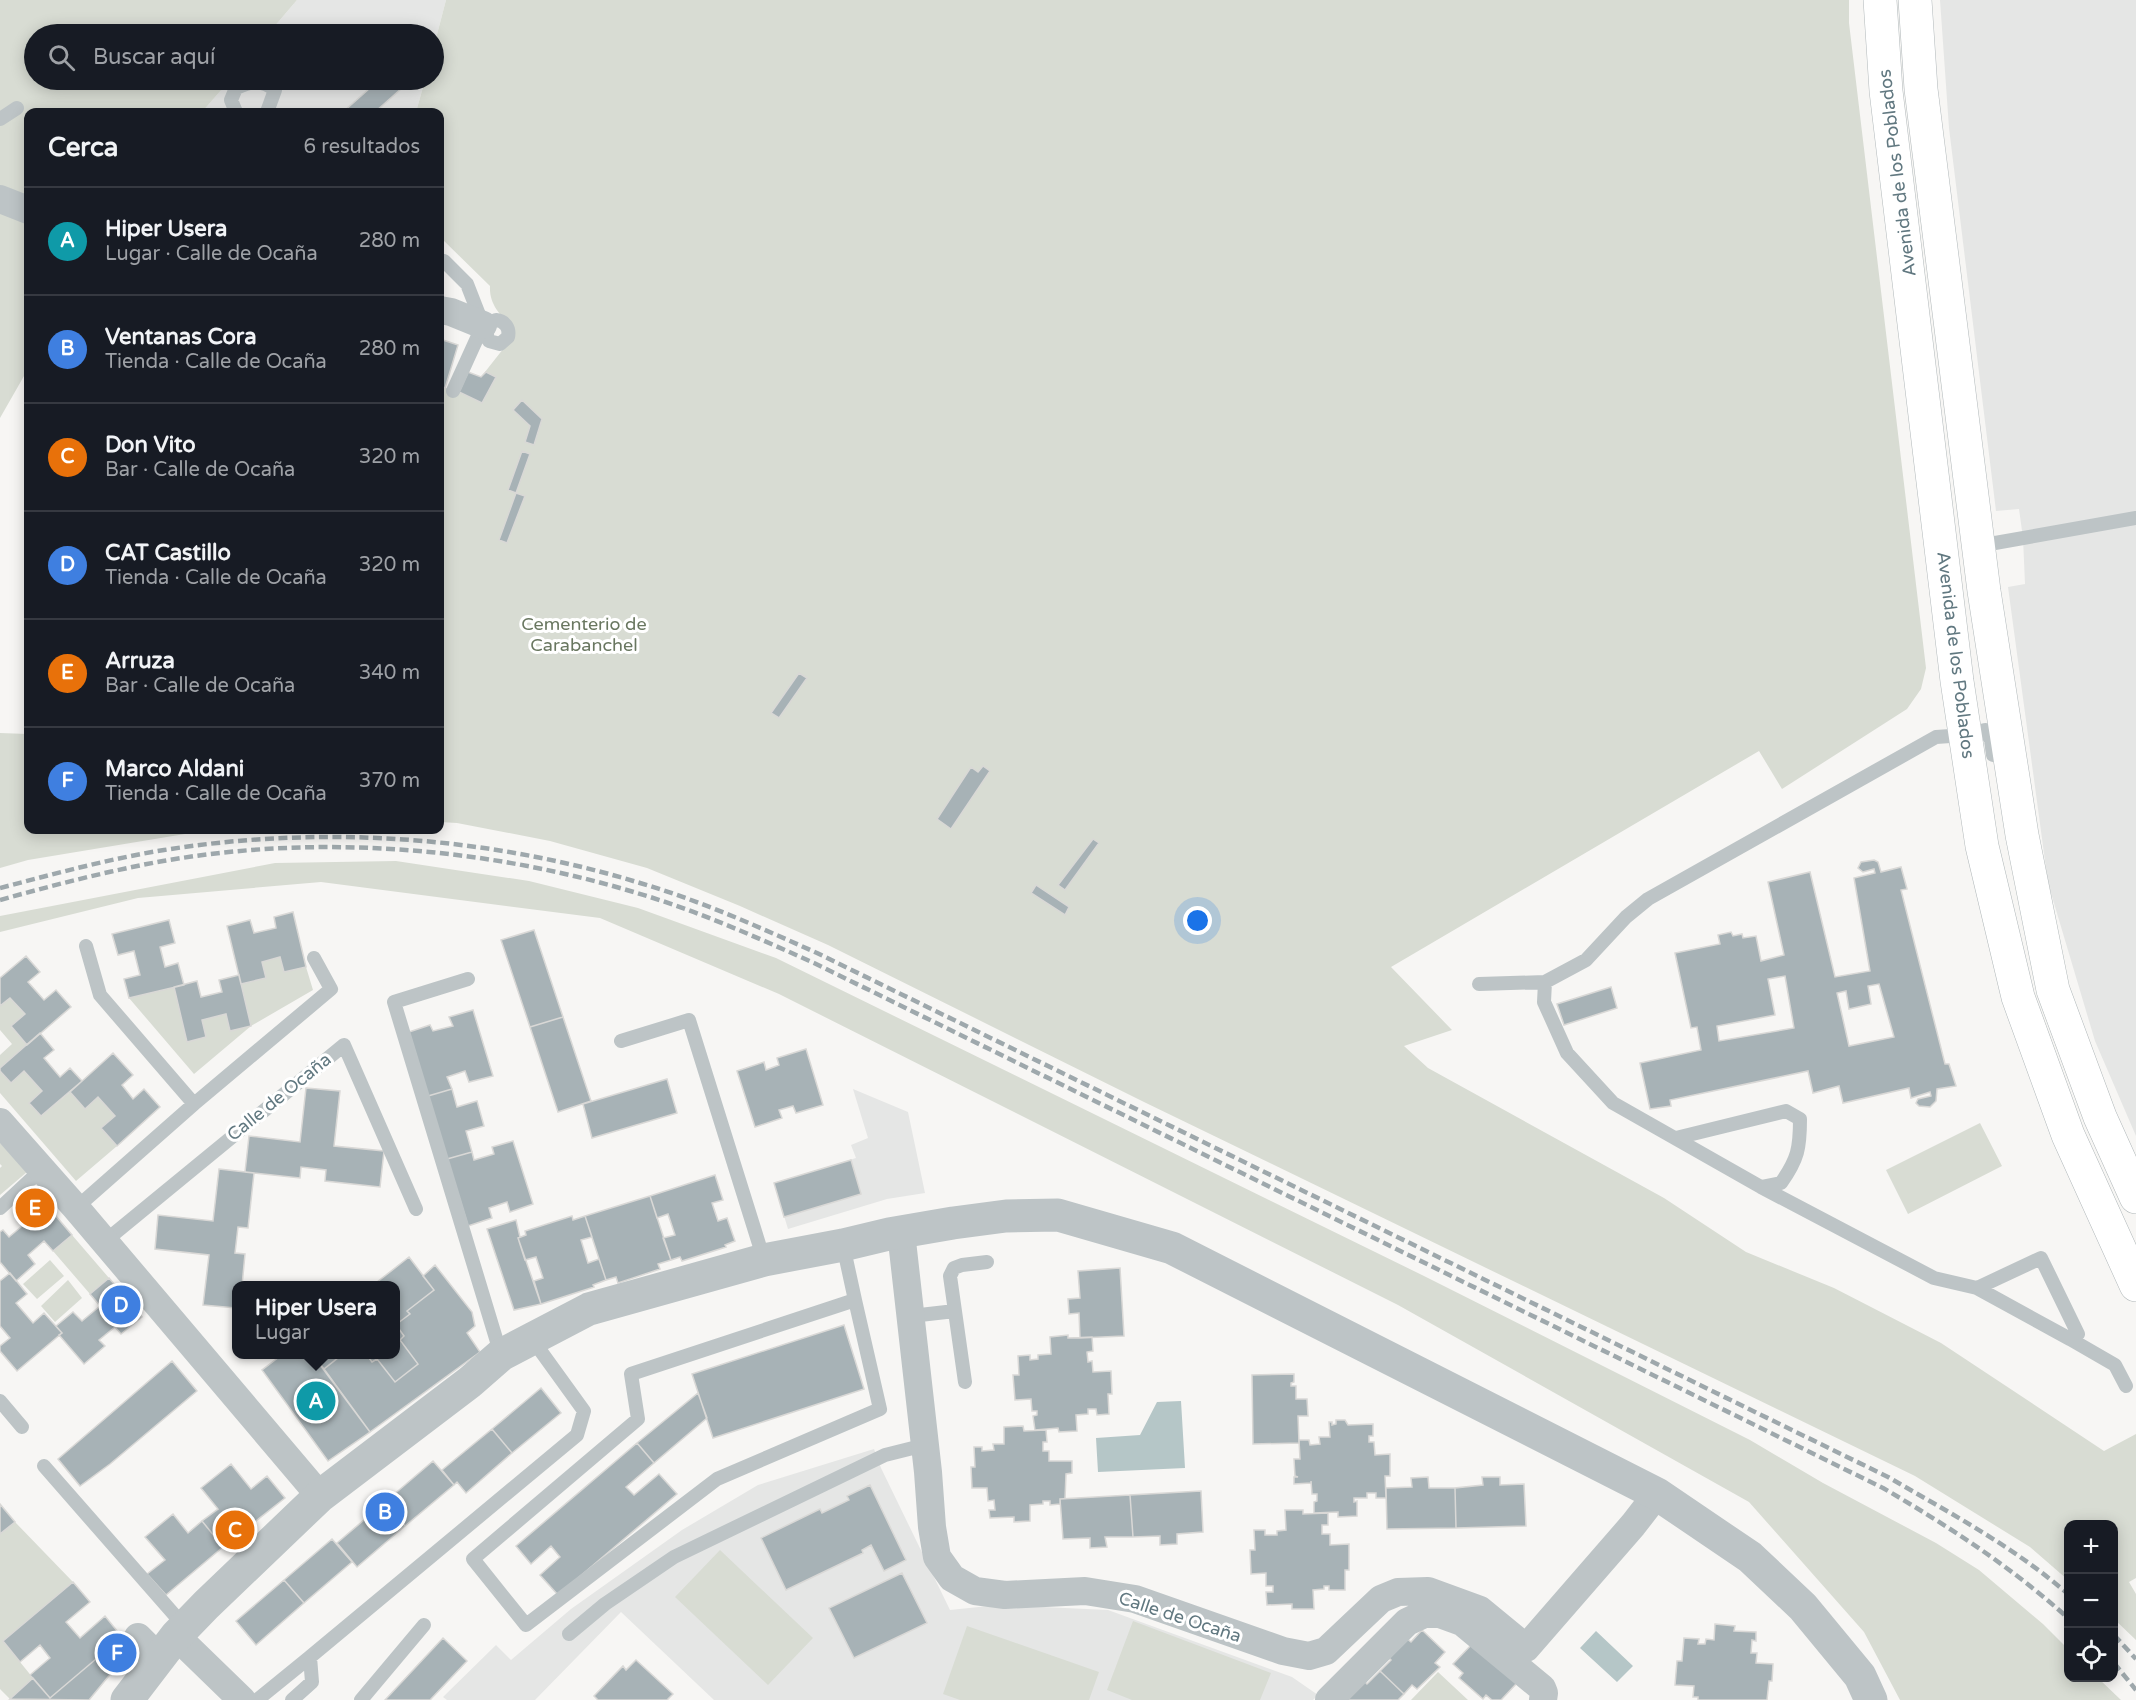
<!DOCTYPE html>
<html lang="es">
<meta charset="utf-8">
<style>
body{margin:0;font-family:"Varela Round",sans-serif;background:#20242c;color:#f1f3f6}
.controls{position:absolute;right:18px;bottom:18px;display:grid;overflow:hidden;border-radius:12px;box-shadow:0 3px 15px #0003}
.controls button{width:54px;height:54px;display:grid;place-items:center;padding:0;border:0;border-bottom:2px solid #363941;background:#171b24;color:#f1f3f6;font:30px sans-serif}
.you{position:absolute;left:1198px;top:921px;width:21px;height:21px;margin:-15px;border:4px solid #fff;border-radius:50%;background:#1a73e8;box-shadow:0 0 0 9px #1a73e833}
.badge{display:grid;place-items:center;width:39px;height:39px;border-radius:50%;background:#8c9099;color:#fff;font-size:20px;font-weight:700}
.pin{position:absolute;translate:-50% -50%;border:3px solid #fff;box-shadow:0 2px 6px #0006}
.popup{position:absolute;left:232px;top:1281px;width:168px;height:78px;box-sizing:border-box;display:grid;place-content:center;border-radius:12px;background:#171b24;filter:drop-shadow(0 2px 4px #0005);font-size:20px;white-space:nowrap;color:#9ea1a6}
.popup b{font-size:22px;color:#f1f3f6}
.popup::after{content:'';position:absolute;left:50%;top:100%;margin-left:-12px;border:12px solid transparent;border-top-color:#171b24}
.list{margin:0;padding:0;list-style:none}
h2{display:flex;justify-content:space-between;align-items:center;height:78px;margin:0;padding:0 24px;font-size:26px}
h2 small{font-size:20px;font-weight:400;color:#9ea1a6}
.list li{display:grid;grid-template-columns:39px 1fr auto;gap:18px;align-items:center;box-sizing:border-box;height:108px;padding:0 24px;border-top:2px solid #363941}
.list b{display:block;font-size:22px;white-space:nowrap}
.list p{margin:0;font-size:20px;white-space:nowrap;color:#9ea1a6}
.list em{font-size:20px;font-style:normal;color:#9ea1a6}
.icon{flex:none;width:33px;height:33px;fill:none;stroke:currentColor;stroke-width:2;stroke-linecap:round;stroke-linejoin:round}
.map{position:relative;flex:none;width:2136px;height:1700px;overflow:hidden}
.search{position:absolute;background:#171b24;box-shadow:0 3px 15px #0003;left:24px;top:24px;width:420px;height:66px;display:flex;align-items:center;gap:15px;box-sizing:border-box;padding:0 21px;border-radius:33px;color:#9ea1a6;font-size:22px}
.panel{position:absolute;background:#171b24;box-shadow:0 3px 15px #0003;left:24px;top:108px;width:420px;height:726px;border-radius:12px}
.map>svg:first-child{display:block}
</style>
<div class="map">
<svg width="2136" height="1700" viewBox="0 0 2136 1700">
<rect width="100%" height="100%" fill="#f7f6f4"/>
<!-- built -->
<path fill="#e5e6e5" d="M297,0H446L434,46V34H268Z
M1940,0H2136V1136L2095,1041L2048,883L2008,587L2025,584L2023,538L2019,509L1996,511L1949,128Z
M230,80H425L416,112H202Z
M853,1089L908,1112L925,1193L887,1199L788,1229L774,1183L856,1158L851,1145L868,1138Z
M874,1449L881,1468L950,1610L998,1605L1108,1610L1292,1677L1318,1695L1313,1700H714L621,1612L535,1700H447L443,1697L496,1645L511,1660L571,1609L682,1530L758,1485Z"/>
<!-- green -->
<path fill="#d8dcd3" d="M0,0H297L268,34H34V80H230L202,112H28V369L0,418Z
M446,0H1849V23L1926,668L1921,689L1907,709L1782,789L1759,751L1391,967L1452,1030L1404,1046L1428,1068L1664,1198L1746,1252L1834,1288L1941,1343L2104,1451L2136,1434V1578L2129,1582L2136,1594V1640L2114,1619V1524H2068V1580L2030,1547L1915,1476L1144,1102L828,945L740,906L647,868L550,841L457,823L440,822V386L458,392L468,372L481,377L511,339L512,328C501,315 489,305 490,286L440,237V112H416L425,80H434V46Z
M0,733L28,734V830H209L28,860L0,868Z
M396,861L529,881L638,908L776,958L1424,1276L1750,1440L1823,1483L1936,1543L1979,1570L2043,1624L2068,1649V1678H2098L2121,1700H1900L1864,1632L1749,1502L1398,1305L779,994L600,918L321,882L138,898L0,932V916L275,863Z
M280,957L284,972L306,967L313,990L251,1026L194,1074L129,998L174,987L188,1042L206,1037L202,1020L226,1014L230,1031L251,1026L241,984L266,978L262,962Z
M10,998L25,1014L11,1027L27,1045L0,1068V1055L12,1044L0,1030V1006Z
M0,1071H24L42,1091L29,1103L41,1116L70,1092L85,1108L98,1097L115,1116L102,1128L117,1146L76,1181L0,1093Z
M1980,1123L2002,1166L1908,1214L1886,1170Z
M0,1143L27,1172L0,1195V1168L2,1166L0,1164Z
M72,1235L109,1278L90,1294L53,1251Z
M50,1260L64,1276L37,1299L23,1284Z
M68,1280L82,1298L55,1322L41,1306Z
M15,1522L73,1582L3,1641L33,1678L10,1699L0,1689V1534Z
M720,1550L813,1638L768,1685L675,1597Z
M1133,1621L1271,1673L1260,1700H1132L1107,1690Z
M967,1626L1099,1672L1089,1700H960L943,1694Z
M1438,1672L1468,1700H1411Z"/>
<!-- water -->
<path fill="#b5c6c7" d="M1181,1401L1185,1468L1098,1472L1096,1438L1140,1435L1157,1402Z
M1596,1631L1633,1666L1617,1682L1580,1648Z"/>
<!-- building -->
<path fill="#a7b2b6" stroke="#d9d8d6" stroke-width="1.5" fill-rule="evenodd" d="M379,80H411L375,112H343Z
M440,339L458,345L445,388L440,386Z
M468,372L481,377L486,372L496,377L482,403L459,392Z
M522,400L542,419L534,445L525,442L530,426L513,410Z
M522,451L530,454L516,493L508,490Z
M516,493L525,496L507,543L499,540Z
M799,673L807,678L779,718L771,713Z
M983,766L990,771L951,829L937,819L971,767L978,772Z
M1093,839L1099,843L1065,890L1058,885Z
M1874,860L1878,862L1881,872L1901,867L1907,889L1901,890L1945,1064H1949L1956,1086L1937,1089L1936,1101L1930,1107L1919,1106L1916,1103L1918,1099L1931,1096L1930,1092L1911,1098L1909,1088L1843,1103L1839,1086L1813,1093L1808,1071L1670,1100L1671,1106L1650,1109L1640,1063L1701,1050L1697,1027L1691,1028L1675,953L1720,944L1718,935L1731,932L1733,936L1742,934L1743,938L1756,936L1761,961L1784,955L1768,882L1810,872L1835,977L1870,971L1854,878L1875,873L1874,869L1863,872L1858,868L1861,862ZM1785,976L1794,1028L1719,1041L1717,1026L1775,1015L1768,979ZM1879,984L1894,1037L1849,1046L1837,993L1846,991L1849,1009L1871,1004L1868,986Z
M1036,885L1069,907L1065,915L1031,893Z
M293,912L306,967L284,972L280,957L262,962L266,978L241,984L227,926L250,920L254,933L276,928L274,917Z
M169,920L175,943L160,947L165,967L178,963L184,985L129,998L124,979L140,975L134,951L118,955L112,934Z
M534,930L563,1017L530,1027L501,940Z
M26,956L40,972L28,982L44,1000L56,990L71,1007L27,1045L11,1026L25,1014L10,998L0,1006V978Z
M239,975L251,1026L230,1031L226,1014L202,1020L206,1037L187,1042L174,987L197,981L201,997L222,992L219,980Z
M1611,987L1617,1008L1564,1025L1557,1004Z
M473,1010L493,1076L469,1082L465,1071L447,1077L452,1089L428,1096L409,1032L430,1025L433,1031L453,1026L449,1017Z
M563,1017L591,1101L558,1112L530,1027Z
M40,1033L54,1050L44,1058L60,1077L70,1068L82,1081L41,1116L29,1103L42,1091L24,1071L11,1083L0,1071V1068Z
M806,1049L823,1105L796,1113L793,1106L779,1110L782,1118L755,1127L737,1071L764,1062L766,1070L779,1065L777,1058Z
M113,1053L133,1075L122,1085L133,1099L144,1089L160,1107L117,1146L101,1128L115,1116L98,1097L85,1109L70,1092Z
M667,1079L677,1113L592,1138L583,1104Z
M306,1088L340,1091L334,1146L384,1151L380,1187L325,1181L326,1170L301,1167L300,1178L245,1172L249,1136L300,1142Z
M452,1089L457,1107L477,1101L484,1126L466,1131L472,1152L447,1159L428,1096Z
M513,1141L533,1204L510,1212L507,1202L489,1208L492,1218L468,1226L447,1159L472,1152L474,1160L494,1154L492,1147Z
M851,1160L861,1194L784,1217L774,1183Z
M219,1169L254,1173L248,1228L238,1227L235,1253L245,1254L242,1286H236V1308L203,1305L209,1255L155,1249L158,1215L213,1221Z
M715,1175L723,1200L712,1203L718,1221L727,1218L735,1241L725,1245L726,1247L682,1261L680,1257L671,1260L663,1238L675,1235L668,1214L657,1218L650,1196Z
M39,1196L72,1235L53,1251L44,1241L28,1255L35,1264L16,1281L0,1262V1232L3,1230L9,1237L28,1221L21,1212Z
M650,1196L671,1260L658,1264L660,1269L618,1283L616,1277L606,1280L585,1216Z
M572,1216L573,1220L585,1216L592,1237L581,1240L588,1263L599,1259L606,1280L593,1285L594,1287L541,1304L534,1281L543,1278L536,1257L525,1260L518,1238L526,1235L525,1231Z
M516,1220L520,1237L518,1238L541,1304L514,1310L487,1229Z
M409,1257L434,1290L407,1311L410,1314L398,1323L395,1319V1286H372Z
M435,1265L472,1312L475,1326L467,1333L480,1352L370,1432L324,1369L343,1354L349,1358L353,1354H366L372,1362L377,1359L395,1382L418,1364L400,1340L404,1336L399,1329L395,1331V1319L398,1323L410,1314L407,1311L434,1290L423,1276Z
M1120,1268L1124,1336L1080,1338L1079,1313L1069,1314L1068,1299L1080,1298L1078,1271Z
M10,1273L27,1294L16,1303L33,1323L44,1313L62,1333L17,1371L0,1351V1346L10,1338L0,1326V1281Z
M109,1278L142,1317L121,1334L115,1327L99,1340L105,1346L84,1364L59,1335L62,1333L56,1326L73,1312L82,1321L100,1306L90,1294Z
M844,1325L864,1389L713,1438L692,1374Z
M399,1329L404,1336L400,1340L418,1364L395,1382L377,1359L372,1362L366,1354H395V1331Z
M1068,1335V1338L1092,1337L1093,1351L1087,1352L1088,1362L1092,1361L1093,1372L1111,1371L1112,1394H1108L1109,1414L1097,1415L1096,1409H1088V1414L1076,1415L1077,1431L1059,1432L1058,1428L1035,1430L1033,1416L1037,1415V1411H1032L1031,1399L1015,1400L1013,1375H1019L1018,1356L1030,1355V1360L1038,1359V1355L1051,1354L1050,1337Z
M283,1354H312L370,1432L328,1461L262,1370Z
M312,1354H343L324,1369Z
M172,1361L197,1391L110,1464L80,1486L58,1459Z
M1294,1374V1382L1291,1383V1386H1296V1399H1307L1308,1416H1298L1299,1443L1253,1444L1252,1375Z
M541,1388L561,1413L512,1453L492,1429Z
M698,1393L707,1418L654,1463L637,1443Z
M1336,1420H1345L1348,1425L1373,1424V1436H1369V1442H1374L1375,1455L1390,1454V1476H1385L1386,1498H1376V1493H1367V1498H1354V1502L1357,1501V1516L1338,1517V1512L1314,1513V1502L1317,1501V1494H1312L1311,1481V1483L1294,1484V1477H1298L1295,1476L1294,1459H1300L1299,1440H1309L1310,1445L1320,1444L1319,1437H1330L1329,1422H1332V1425L1336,1424Z
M1023,1426L1024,1431L1046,1430L1047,1442H1043V1451H1049V1461H1072V1473L1066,1474L1065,1499H1060V1504L1050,1505V1501H1043V1504L1030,1505V1521L1014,1522V1517L990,1518L989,1510H995L994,1500L988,1501L987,1488H972L971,1467H975L974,1447H982V1451L994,1450L993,1444H1004V1427Z
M492,1429L512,1453L466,1493L457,1482L454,1485L442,1470Z
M637,1443L654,1463L626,1487L634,1495L659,1474L677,1494L558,1595L540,1575L560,1557L551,1546L531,1564L516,1546Z
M433,1461L454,1485L405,1526L385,1502Z
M231,1464L251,1489L267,1476L285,1498L223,1547L202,1521L218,1509L201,1488Z
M1428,1477L1429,1488H1455L1456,1528L1387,1529L1386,1488L1412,1487L1411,1478Z
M1482,1477H1500V1485L1524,1484L1526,1526L1456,1528L1455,1488L1483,1485Z
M870,1485L906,1560L884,1571L871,1545L862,1550L863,1553L786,1590L761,1538L820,1509L822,1513L849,1500L847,1496Z
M1201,1491L1203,1532L1177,1534V1544L1160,1545V1536L1133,1537L1130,1495Z
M1130,1495L1133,1537H1105L1107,1547L1090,1548V1538L1063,1539L1060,1499Z
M385,1502L405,1526L357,1567L337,1543Z
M0,1504L15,1522L0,1534Z
M1285,1510H1303V1514L1328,1513V1525H1322V1534H1330V1545L1349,1544V1570H1345V1590H1329V1586H1324V1589L1313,1590L1314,1609H1292V1604L1267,1605L1266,1592H1273V1586H1266V1573L1251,1574L1250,1550H1255L1254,1530H1265V1535H1277V1531L1286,1530Z
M173,1514L188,1533L202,1521L223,1547L166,1595L147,1574L165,1560L145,1537Z
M332,1539L352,1562L304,1603L284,1580Z
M902,1573L927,1623L854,1658L829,1608Z
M284,1580L304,1603L256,1645L236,1621Z
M73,1582L90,1602L66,1622L80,1638L105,1616L122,1637L50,1698L30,1675L50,1658L40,1645L20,1662L3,1641Z
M1715,1624L1735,1626L1734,1631L1756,1632V1641L1752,1640L1751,1653H1757L1756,1663L1773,1664L1772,1681H1769L1767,1700H1698V1697H1693L1694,1686L1675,1685L1677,1661H1682L1684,1638L1699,1639L1698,1644H1705L1706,1639L1714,1640Z
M1422,1630L1445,1652L1435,1663L1440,1667L1417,1689L1412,1685L1404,1694L1380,1671L1391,1660L1388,1657L1406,1638L1411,1642Z
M122,1637L132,1648L89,1700L10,1699L33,1678L50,1698Z
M443,1638L467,1661L430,1700H385Z
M1474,1642L1517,1683L1501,1700H1492L1486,1695L1483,1699L1459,1678L1463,1673L1453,1664Z
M636,1660L673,1694L667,1700H598L594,1696L623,1666L626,1670Z
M1380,1671L1404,1694L1398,1700H1346L1364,1681L1367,1684Z"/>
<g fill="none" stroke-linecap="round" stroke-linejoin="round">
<!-- primary casing -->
<g stroke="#b1b8ba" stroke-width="34">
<path id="primary" d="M1880,0L1886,91L1957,681L1982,846L2018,997L2068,1135L2136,1285
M1915,0L1921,89L1984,591L2022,835L2053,990L2100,1117L2136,1197"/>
</g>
<!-- service -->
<path stroke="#bdc4c6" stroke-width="14" d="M236,112L231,100L236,88C252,81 261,79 275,90L267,112
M0,119L17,108
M440,260L444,261L467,284L483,325L453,391
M496,320C505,321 510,328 508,337L500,344L489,341L483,325Z
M1978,546L2136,518
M86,946L100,995L194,1104
M468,979L394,1002L501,1355
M1545,982L1544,1002L1567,1053L1613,1103L1761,1187L1781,1183C1798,1159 1800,1148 1800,1119L1786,1111L1676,1138
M1479,984L1545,982L1586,960L1626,917L1648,899L1936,737L1965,735L1985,730L1991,740L1993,755
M621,1041L689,1020L764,1260
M1761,1187L1934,1278L1977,1288L2070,1339L2078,1334L2041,1258L1977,1288
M0,1208L41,1170
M76,1208L194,1104L331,989L314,958
M104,1242L344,1045L416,1209
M843,1245L855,1300L631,1374L638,1419L473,1559L526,1625L717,1479L880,1409L855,1300
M911,1316L955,1311
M2070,1339L2115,1365L2126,1386
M965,1382L950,1276L954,1268L962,1265L987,1262
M0,1401L22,1427
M44,1466L185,1627
M569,1634L605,1604L674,1557L885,1455L925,1445
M257,1700L310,1657
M292,1700L312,1682L310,1657L577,1435L584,1411L532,1339
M361,1700L424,1625"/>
<!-- minor -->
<path stroke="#bdc4c6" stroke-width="28" d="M0,199L28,210
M440,310L451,312L483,325
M0,1122L76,1208L320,1496
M901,1232L928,1472L932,1527L937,1557L952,1578L975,1591L1005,1595L1085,1591L1135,1599L1283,1651L1309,1656L1326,1651L1381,1599L1398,1592L1428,1591L1480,1610L1526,1648L1633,1525L1657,1494
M176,1636L242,1700
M138,1637L159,1658
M1329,1700L1407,1622L1424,1614H1440L1462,1622L1542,1688L1544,1693L1543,1700"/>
<!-- tertiary -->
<path stroke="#bdc4c6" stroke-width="33" d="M127,1700L176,1636L206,1605L320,1496L470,1382L501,1355L589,1309L764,1260L843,1245L889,1234L953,1223L1006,1216L1058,1215L1172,1248L1657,1494L1750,1557L1803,1607L1860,1676L1871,1700"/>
<!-- primary -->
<use href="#primary" stroke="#fff" stroke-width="33"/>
<!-- rail -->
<path stroke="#9ea8ac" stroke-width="4.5" stroke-dasharray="9 4.5" stroke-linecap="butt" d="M0,888C54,874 108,859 164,850C322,825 487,836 640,883C701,901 759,927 817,953L1888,1477C1950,1513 2014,1547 2068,1594
M0,900C54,885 108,871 163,861C319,834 485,847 637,893C698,911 756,937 814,963L1883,1488C1950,1527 2011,1567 2068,1618
M2114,1635L2136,1659
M2114,1663L2136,1690"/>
</g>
<g text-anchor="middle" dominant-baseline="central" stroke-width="6" stroke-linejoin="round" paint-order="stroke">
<!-- street labels -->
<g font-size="18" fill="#617880" stroke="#fff">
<text transform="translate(1897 173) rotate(-97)">Avenida de los Poblados</text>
<text transform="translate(1956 655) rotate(83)">Avenida de los Poblados</text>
<text transform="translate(279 1097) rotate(-39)">Calle de Ocaña</text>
<text transform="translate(1180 1617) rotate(18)">Calle de Ocaña</text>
</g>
<!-- park labels -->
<g font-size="18" fill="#697760" stroke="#fff">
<text x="584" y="624">Cementerio de<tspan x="584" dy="21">Carabanchel</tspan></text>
</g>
</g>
</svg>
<div class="controls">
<button>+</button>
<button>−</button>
<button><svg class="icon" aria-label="locate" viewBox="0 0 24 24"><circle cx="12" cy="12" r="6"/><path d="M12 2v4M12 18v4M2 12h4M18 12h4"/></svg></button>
</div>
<div class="you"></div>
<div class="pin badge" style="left:316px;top:1401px;background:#0f9aa8">A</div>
<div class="popup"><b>Hiper Usera</b>Lugar</div>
<div class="pin badge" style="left:385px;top:1512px;background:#3f7fe0">B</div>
<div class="pin badge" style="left:235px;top:1530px;background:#e8710a">C</div>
<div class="pin badge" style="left:121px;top:1305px;background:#3f7fe0">D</div>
<div class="pin badge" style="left:35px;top:1208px;background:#e8710a">E</div>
<div class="pin badge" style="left:117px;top:1653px;background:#3f7fe0">F</div>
<div class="search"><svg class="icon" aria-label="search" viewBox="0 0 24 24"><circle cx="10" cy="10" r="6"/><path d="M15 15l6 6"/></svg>Buscar aquí</div>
<section class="panel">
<h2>Cerca<small>6 resultados</small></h2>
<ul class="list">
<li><span class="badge" style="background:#0f9aa8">A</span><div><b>Hiper Usera</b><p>Lugar · Calle de Ocaña</p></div><em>280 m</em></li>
<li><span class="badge" style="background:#3f7fe0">B</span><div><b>Ventanas Cora</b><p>Tienda · Calle de Ocaña</p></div><em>280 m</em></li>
<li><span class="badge" style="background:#e8710a">C</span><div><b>Don Vito</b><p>Bar · Calle de Ocaña</p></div><em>320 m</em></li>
<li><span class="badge" style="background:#3f7fe0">D</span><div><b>CAT Castillo</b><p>Tienda · Calle de Ocaña</p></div><em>320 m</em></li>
<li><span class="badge" style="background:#e8710a">E</span><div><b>Arruza</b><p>Bar · Calle de Ocaña</p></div><em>340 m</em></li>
<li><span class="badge" style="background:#3f7fe0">F</span><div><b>Marco Aldani</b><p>Tienda · Calle de Ocaña</p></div><em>370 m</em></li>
</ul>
</section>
</div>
